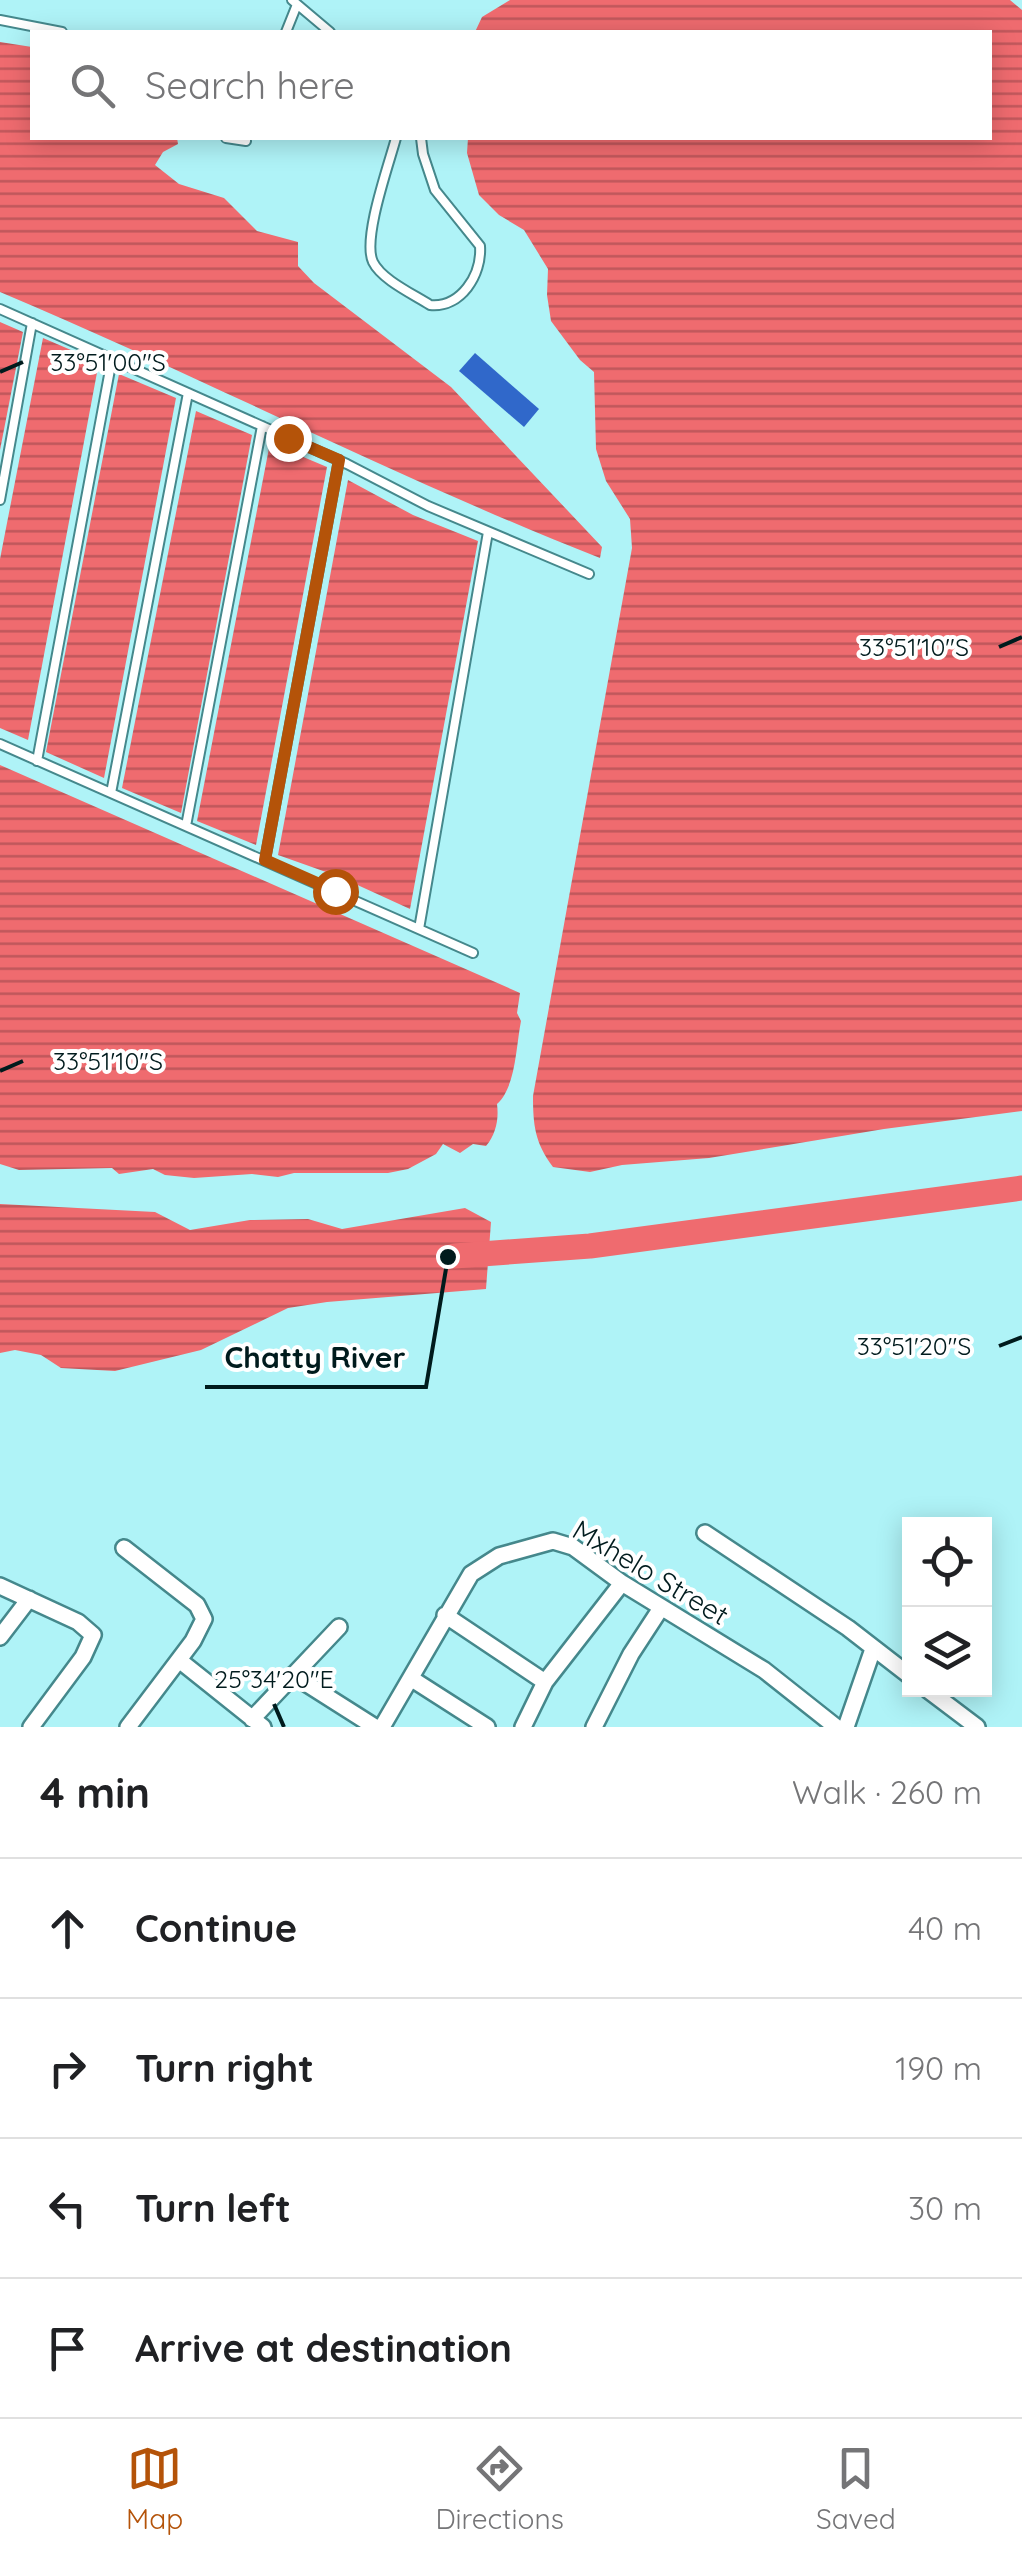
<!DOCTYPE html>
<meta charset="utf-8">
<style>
body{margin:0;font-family:Quicksand,sans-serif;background:#f6f6f6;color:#202124}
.controls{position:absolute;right:30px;bottom:30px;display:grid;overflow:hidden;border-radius:0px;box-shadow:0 5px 25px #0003}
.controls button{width:90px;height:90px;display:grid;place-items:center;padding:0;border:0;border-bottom:2px solid #e0e0e0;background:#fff;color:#202124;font:50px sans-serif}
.stop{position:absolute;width:30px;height:30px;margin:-22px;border:8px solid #b45309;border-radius:50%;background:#fff}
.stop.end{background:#b45309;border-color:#fff;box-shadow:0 2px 10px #0008}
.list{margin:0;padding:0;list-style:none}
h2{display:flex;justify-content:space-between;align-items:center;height:130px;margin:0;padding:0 40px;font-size:42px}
h2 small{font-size:32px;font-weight:400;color:#757577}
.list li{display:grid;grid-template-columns:65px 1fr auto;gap:30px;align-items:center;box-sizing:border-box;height:140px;padding:0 40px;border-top:2px solid #e0e0e0}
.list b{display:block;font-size:38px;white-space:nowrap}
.list em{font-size:32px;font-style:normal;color:#757577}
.icon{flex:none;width:55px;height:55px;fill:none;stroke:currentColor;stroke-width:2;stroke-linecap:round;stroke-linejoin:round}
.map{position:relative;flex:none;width:1022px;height:1727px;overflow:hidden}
.search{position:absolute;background:#fff;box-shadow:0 5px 25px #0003;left:30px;right:30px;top:30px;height:110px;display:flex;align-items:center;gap:25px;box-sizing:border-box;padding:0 35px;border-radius:0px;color:#757577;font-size:38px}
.sheet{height:690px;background:#fff}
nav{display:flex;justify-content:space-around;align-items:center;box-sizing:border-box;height:140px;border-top:2px solid #e0e0e0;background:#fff;font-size:28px;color:#757577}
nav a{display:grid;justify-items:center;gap:5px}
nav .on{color:#b45309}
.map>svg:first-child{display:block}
</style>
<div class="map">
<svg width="1022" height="1727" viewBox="0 0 1022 1727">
<defs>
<pattern id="water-rules" width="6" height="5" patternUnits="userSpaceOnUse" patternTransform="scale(2.5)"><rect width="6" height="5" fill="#ef6b6f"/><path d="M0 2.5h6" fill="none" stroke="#bf575b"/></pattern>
</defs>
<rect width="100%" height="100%" fill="#aff3f7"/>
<!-- water -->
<path fill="url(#water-rules)" d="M510,0H1010L1022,10V1111L884,1129L709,1158L622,1165L590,1172L553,1167C535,1143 533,1125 533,1096L632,548L630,519L606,481L596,449L594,372L580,360L551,321L547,295L548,269L524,230L499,215L479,195L467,153L468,138H990V32H475L482,17Z
M0,42L32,47V138H177L178,144L163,152L155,165L179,184L224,198L257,231L298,242V266L314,283L451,387L602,547L600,558C396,478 202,377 0,292Z
M0,322L23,332L0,450Z
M43,338L99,362L28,740L0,728V559Z
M119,374L176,398L104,778L46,752Z
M196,411L252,435L181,813L122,788Z
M270,443L327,467L256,845L197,821Z
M348,480L413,515L478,541L410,909L340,877L278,855Z
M0,765L520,993L517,1013L521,1021C516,1046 516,1087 497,1104C499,1119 496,1134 486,1146L473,1144L460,1153L443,1144L436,1154L408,1169L388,1173H294L278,1177L252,1174L194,1178L165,1175L153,1169L119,1174L112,1168L19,1170L0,1164Z
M0,1204L155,1212L190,1230L250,1220L308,1219L342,1229L465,1208L491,1222L486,1289L327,1302L288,1308L201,1350L115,1371L61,1368L41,1355L15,1350L0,1353Z"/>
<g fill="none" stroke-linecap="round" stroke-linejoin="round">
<!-- river -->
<path stroke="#ef6b6f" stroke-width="25" d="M454,1256L590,1246L1022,1188"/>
</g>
<!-- building -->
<path fill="#3068ca" d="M475,353L539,409L524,427L459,371Z"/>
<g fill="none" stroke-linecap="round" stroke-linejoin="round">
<!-- lane casing -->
<g stroke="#45888c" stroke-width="12">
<path id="lane" d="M292,0L330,32
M0,20L62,32
M286,32L296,7
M226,138L246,141
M396,138C389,164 362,239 373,262C382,280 413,294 430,305C461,308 482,275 480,246L435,190L423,154L421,138
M0,309L347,464L428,506L589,574
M0,500L32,323
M0,744L473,953
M37,761L112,359
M111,793L188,393
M186,826L262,426
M265,860L339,460
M419,929L488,532"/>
</g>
<!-- street casing -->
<g stroke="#45888c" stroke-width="20">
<path id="street" d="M705,1533L848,1628L910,1676
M124,1548L197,1605L204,1619L193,1641L128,1727
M0,1586L78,1622L93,1635L83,1657L31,1727
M445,1615L545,1682
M0,1637L29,1599
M179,1660L263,1727
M293,1675L375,1727
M412,1679L487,1727
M928,1690L977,1727
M252,1719L339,1627
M382,1727L471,1574L499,1556L553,1541L573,1547L622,1583L764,1670L836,1727
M523,1727L545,1682L622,1583
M594,1727L631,1654L661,1608
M846,1727L873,1649"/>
</g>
<!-- lane -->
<use href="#lane" stroke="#fff" stroke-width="8"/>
<!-- street -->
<use href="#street" stroke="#fff" stroke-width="15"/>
</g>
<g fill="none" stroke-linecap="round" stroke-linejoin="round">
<!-- route -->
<path stroke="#b45309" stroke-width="12" d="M288,438L339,460L265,860L335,891"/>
</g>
<!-- ticks -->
<path fill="none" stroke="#001b1d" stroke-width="4" d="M0,372L23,362M999,647L1022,637M0,1071L23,1061M999,1346L1022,1337M274,1704L284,1727"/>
<g text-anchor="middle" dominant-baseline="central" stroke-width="8" stroke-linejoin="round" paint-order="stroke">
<!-- street labels -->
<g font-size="28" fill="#001b1d" stroke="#fff">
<text transform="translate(651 1572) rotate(31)">Mxhelo Street</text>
</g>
</g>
<g font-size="25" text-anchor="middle" fill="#001b1d" stroke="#fff" stroke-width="8" stroke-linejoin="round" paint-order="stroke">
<text x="108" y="371">33°51'00"S</text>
<text x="914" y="656">33°51'10"S</text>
<text x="108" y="1070">33°51'10"S</text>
<text x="914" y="1355">33°51'20"S</text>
<text x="274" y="1688">25°34'20"E</text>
</g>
<!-- callouts -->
<path fill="none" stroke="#001b1d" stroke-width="4" d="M448 1257L426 1387H205"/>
<circle fill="#001b1d" stroke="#fff" stroke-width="4" cx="448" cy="1257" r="10"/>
<g font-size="30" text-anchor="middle" font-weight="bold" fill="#001b1d" stroke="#fff" stroke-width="8" stroke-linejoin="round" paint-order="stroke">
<text x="315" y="1368">Chatty River</text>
</g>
</svg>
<div class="controls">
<button><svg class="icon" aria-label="locate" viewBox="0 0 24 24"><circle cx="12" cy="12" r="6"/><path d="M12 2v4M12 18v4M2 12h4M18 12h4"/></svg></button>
<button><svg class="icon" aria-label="layers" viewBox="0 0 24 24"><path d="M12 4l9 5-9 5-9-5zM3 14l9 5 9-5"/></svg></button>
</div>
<div class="stop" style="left:335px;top:891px"></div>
<div class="stop end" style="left:288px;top:438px"></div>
<div class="search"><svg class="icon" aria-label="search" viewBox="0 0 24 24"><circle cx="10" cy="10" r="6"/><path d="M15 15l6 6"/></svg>Search here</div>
</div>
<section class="sheet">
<h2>4 min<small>Walk · 260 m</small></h2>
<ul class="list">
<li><svg class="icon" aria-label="ahead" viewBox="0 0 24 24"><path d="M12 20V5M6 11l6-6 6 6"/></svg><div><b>Continue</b></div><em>40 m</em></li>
<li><svg class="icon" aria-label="right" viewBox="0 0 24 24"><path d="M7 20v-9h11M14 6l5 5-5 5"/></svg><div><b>Turn right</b></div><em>190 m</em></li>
<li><svg class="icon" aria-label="left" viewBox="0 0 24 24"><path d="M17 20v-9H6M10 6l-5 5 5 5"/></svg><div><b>Turn left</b></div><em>30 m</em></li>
<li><svg class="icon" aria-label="arrive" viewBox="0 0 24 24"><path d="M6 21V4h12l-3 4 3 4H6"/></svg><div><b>Arrive at destination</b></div></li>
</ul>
</section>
<nav>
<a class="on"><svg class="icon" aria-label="map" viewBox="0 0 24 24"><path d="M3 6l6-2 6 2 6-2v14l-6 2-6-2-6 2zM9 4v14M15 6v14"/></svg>Map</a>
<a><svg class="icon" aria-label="directions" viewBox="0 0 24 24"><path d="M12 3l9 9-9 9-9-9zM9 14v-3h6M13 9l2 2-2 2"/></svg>Directions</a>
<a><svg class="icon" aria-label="saved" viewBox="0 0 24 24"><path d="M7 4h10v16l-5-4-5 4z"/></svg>Saved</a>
</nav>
